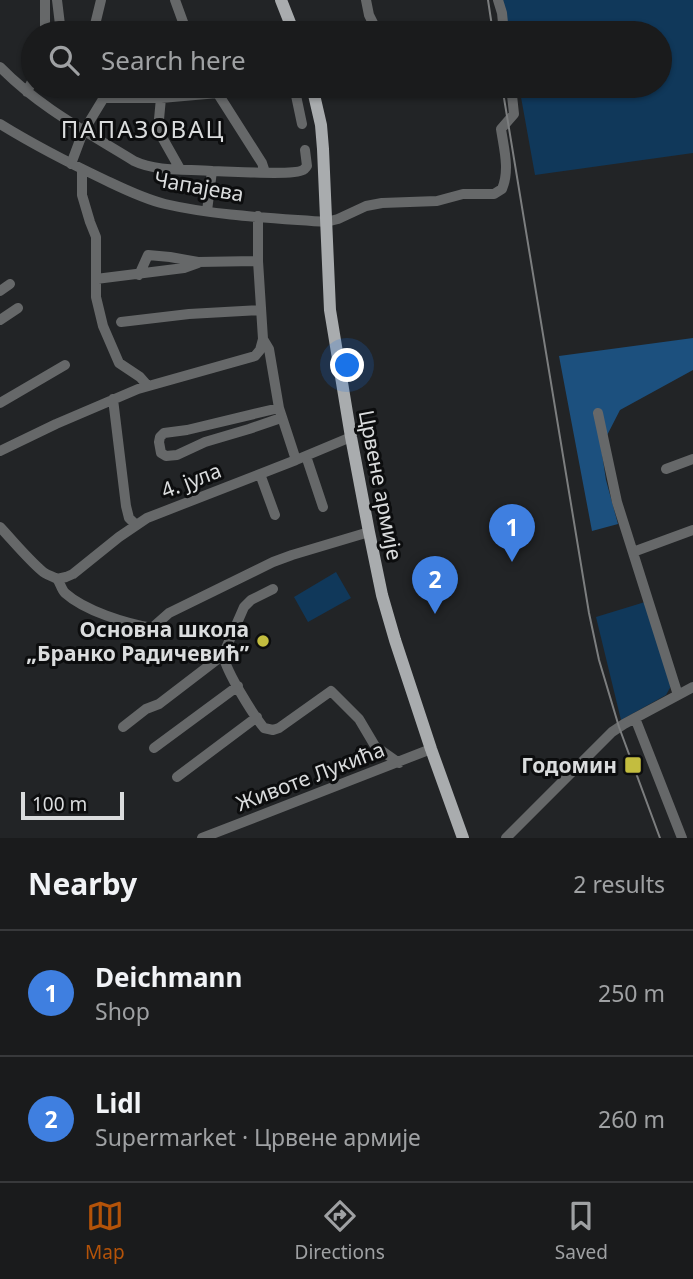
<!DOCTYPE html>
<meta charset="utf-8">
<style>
body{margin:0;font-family:"Noto Sans",sans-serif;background:#232425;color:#f1f3f6}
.scale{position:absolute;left:21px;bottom:18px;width:103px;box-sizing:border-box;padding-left:7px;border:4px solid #dadcdd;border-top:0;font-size:19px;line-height:24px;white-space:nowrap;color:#dadcdd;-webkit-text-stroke:5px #0c0d0e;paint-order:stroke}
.you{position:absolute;left:348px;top:366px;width:24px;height:24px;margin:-18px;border:5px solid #fff;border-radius:50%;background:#1a73e8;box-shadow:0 0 0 10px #1a73e833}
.badge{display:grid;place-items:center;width:46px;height:46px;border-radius:50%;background:#b45309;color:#fff;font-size:23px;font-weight:700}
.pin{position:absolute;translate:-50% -58px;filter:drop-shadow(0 2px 4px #0008)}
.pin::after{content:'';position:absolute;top:37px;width:24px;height:21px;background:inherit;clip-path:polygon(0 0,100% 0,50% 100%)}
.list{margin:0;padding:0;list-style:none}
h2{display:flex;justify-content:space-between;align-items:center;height:91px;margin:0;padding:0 28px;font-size:30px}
h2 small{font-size:23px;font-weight:400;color:#9fa1a3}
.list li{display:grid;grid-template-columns:46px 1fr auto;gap:21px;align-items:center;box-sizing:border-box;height:126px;padding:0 28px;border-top:2px solid #38393b}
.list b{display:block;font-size:26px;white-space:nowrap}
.list p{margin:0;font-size:23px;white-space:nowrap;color:#9fa1a3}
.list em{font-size:23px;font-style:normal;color:#9fa1a3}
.icon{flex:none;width:38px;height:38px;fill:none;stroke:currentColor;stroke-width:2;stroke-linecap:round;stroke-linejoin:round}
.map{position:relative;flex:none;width:693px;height:838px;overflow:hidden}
.search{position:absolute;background:#1a1b1c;box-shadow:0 2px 5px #0004;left:21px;right:21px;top:21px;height:77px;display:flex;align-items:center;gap:18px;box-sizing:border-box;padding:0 24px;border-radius:38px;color:#9fa1a3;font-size:26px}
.sheet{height:343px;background:#1a1b1c}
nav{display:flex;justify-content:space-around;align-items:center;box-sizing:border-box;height:98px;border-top:2px solid #38393b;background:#1a1b1c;font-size:19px;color:#9fa1a3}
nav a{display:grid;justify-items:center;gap:4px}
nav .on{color:#b45309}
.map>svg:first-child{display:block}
</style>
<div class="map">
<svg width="693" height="838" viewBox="0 0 693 838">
<rect width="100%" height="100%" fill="#222426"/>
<!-- green -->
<path fill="#10385a" d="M503,0H693V153L535,175L519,86H660V33H509Z
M336,572L351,598L308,622L294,597Z
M645,602L671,686L666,695L621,720L596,617Z"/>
<!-- forest -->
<path fill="#1c507e" d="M693,338V370L620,410L601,447L606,480L618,524L592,531L559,356Z"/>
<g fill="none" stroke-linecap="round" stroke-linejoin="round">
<!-- minor -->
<path stroke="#666869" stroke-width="10" d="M57,0L61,33
M175,0L187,33
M366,0L369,15L378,33
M498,0L502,13L504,33
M45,33V0
M93,33L101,0
M0,67C39,107 87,132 134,161C157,172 187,169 212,171L207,211
M213,86L262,163L265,172
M294,86L302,124
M27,92L33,79
M104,98H161L218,93
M161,98L158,130L180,169
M0,124C34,145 69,163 105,180C124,189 144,199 165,204C217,216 273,218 326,222L338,219L366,206L382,203L437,201L463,194H494L502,189C510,170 504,149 501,129L514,114L511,86
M71,164L83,132L111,86
M82,170V195L90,222L96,237V297L103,326L119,363L140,377L147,385
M212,171C228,171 293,176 303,170C305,169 306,167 307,166L305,150
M139,275L148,255L170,257L198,262L258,261
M96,279L184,268L198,263
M0,291L10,284
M0,320L18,308
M121,322L189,314L261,310
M263,339L269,349L279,408L296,460
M113,399L126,506L129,518L136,525
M0,403L65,365
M279,408L187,430L164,433L160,437L159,442L161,453L166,456L177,455L205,442L249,429L281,418
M598,413L617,502L678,695
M0,451L56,424L138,389L255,356L260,350L263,339L258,261V216
M306,456L323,507
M666,469L693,459
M260,474L275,515
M0,527C14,542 27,558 42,571C46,575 53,576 57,579C60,582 61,589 65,593C85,611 125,623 152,628L169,613L273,562L292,555L369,532
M633,552L693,530
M57,579L66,577L73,574L119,537L147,518L296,460L351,437
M223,655C227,673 252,713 264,728L273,730L279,728L331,691L359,719L375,746L399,763
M635,718L682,838
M123,727L146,709L159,704L223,655L244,607L251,600L273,589
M154,748L238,686
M177,777L257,717
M202,838L431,749
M506,838L612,732L624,724L693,687"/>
<!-- major -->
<path stroke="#a9acae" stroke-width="12" d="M281,0L294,33
M312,86L321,125L323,149L330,310L351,437L369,532L382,595L395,640L431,749L463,838"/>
<!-- rail -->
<path stroke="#7c7e7f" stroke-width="2" d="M488,0L493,33
M502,86L589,613L599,660L619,727L660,838"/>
</g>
<!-- markers -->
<g fill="#c3bd3f" stroke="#0c0d0e" stroke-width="2.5">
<circle cx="263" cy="641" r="7"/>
<rect x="624" y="756" width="18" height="18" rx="3.5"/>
</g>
<g text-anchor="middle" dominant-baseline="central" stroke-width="6" stroke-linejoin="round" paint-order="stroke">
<!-- street labels -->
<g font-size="21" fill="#dadcdd" stroke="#0c0d0e">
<text transform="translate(199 186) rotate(10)">Чапајева</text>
<text transform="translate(191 480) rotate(-21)">4. јула</text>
<text transform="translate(381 485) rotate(79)">Црвене армије</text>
<text transform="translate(310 776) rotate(-21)">Животе Лукића</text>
</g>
<!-- poi labels -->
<g font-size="21" font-weight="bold" fill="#dadcdd" stroke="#0c0d0e" text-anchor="end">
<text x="249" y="629">Основна школа<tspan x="249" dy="24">„Бранко Радичевић”</tspan></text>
<text x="617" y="765">Годомин</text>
</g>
<!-- quarter labels -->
<g font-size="24" letter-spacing="2" fill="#dadcdd" stroke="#0c0d0e">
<text x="143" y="128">ПАПАЗОВАЦ</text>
</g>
</g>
</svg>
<div class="scale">100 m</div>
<div class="you"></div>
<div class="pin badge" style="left:512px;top:562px;background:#3f7fe0">1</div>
<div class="pin badge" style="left:435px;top:614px;background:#3f7fe0">2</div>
<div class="search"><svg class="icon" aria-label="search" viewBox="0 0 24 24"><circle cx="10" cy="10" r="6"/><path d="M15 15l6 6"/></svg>Search here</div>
</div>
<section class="sheet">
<h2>Nearby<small>2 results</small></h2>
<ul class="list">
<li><span class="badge" style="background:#3f7fe0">1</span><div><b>Deichmann</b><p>Shop</p></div><em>250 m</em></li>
<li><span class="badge" style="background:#3f7fe0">2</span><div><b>Lidl</b><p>Supermarket · Црвене армије</p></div><em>260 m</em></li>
</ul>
</section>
<nav>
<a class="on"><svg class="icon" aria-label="map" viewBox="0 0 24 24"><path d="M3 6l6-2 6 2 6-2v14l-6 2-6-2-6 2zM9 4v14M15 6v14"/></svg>Map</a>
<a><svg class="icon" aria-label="directions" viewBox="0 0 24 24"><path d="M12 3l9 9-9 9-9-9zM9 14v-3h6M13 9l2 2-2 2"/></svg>Directions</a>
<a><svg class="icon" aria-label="saved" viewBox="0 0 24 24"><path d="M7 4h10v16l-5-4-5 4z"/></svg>Saved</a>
</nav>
